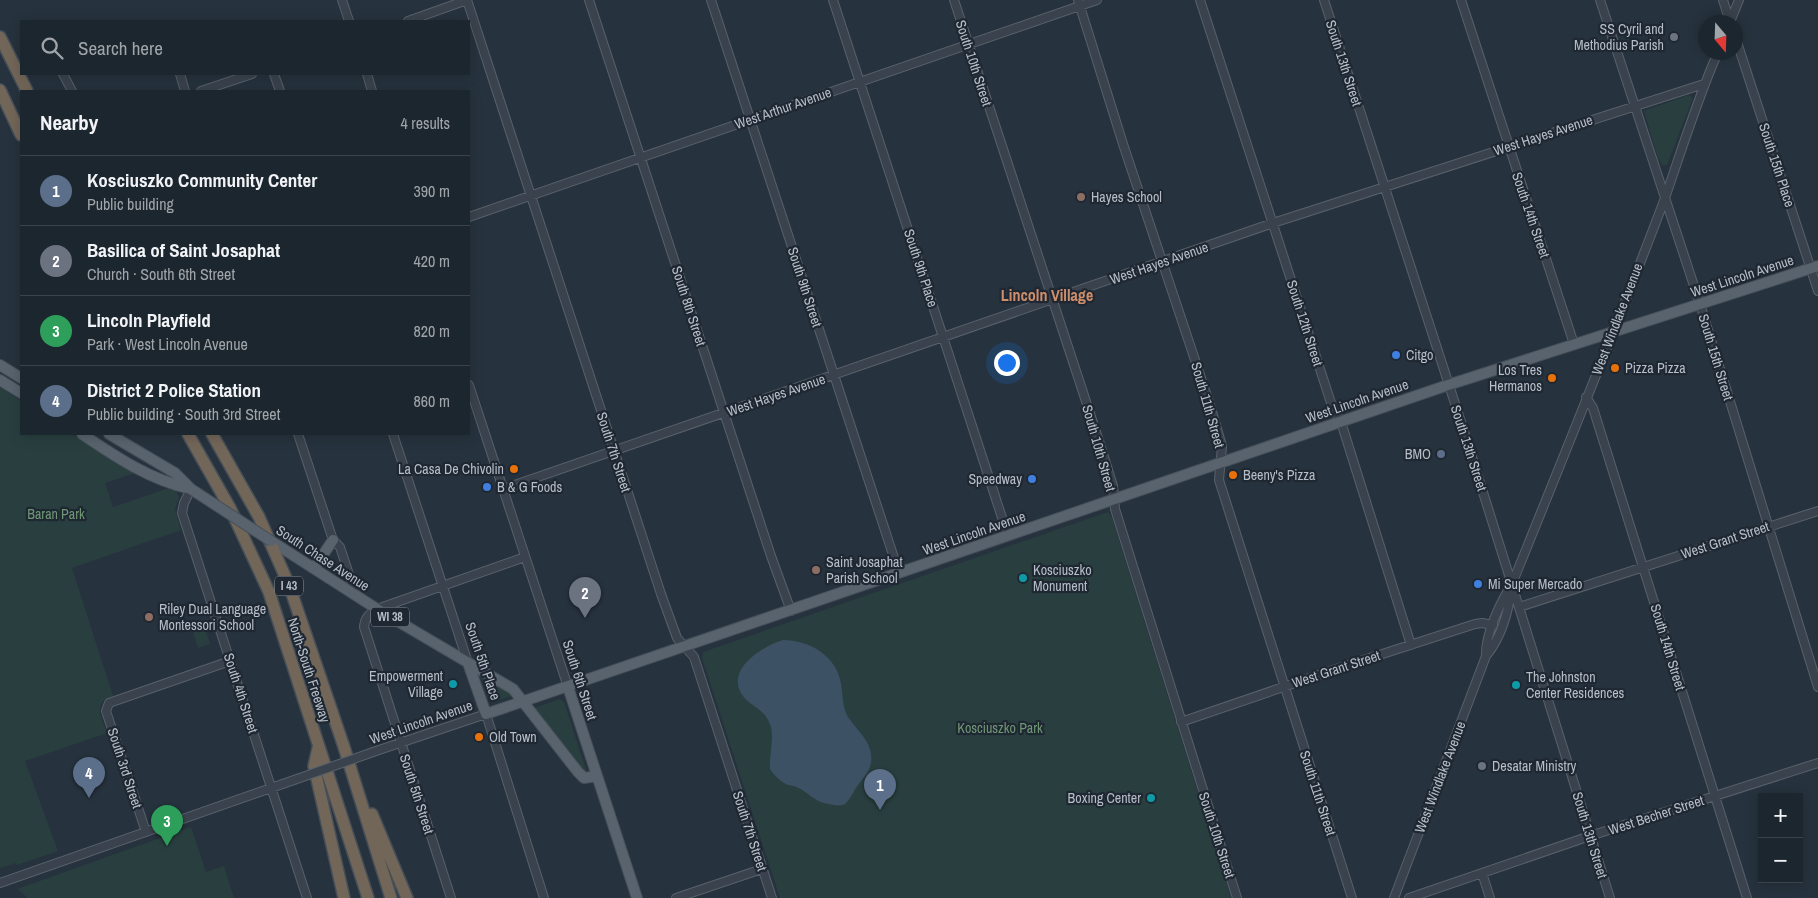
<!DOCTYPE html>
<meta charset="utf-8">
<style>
body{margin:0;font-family:"Archivo Narrow",sans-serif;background:#252e36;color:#f1f3f6}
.controls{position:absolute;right:15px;bottom:15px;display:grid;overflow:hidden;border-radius:0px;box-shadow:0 2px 12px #0003}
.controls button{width:45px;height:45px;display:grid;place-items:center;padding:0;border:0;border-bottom:1px solid #3a434a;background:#1c262e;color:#f1f3f6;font:25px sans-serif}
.compass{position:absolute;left:1698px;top:15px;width:45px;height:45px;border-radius:50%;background:#1c262e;box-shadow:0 2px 12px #0003;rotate:161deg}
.you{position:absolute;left:1006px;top:362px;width:18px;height:18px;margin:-12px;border:4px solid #fff;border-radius:50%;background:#1a73e8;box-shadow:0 0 0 8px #1a73e833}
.badge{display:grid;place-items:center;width:32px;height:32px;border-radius:50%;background:#92bff1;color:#fff;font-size:16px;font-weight:700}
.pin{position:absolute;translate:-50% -41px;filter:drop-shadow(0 1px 2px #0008)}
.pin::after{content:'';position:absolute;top:26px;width:18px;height:15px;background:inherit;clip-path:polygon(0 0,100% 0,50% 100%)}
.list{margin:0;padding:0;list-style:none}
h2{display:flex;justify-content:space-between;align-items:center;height:65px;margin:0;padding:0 20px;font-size:21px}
h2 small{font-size:16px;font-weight:400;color:#a0a5aa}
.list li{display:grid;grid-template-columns:32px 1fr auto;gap:15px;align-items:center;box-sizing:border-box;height:70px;padding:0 20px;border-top:1px solid #3a434a}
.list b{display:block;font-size:19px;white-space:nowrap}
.list p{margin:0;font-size:16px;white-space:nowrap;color:#a0a5aa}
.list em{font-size:16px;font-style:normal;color:#a0a5aa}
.icon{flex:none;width:28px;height:28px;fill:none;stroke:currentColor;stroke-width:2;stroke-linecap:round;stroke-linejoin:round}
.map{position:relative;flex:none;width:1818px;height:898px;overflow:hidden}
.search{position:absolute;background:#1c262e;box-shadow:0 2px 12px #0003;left:20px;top:20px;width:450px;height:55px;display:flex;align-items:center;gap:12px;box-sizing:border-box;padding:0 18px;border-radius:0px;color:#a0a5aa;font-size:19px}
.panel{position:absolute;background:#1c262e;box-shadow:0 2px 12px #0003;left:20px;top:90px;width:450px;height:345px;border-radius:0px}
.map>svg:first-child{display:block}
</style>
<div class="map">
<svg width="1818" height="898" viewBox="0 0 1818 898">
<rect width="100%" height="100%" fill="#26323d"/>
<!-- green -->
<path fill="#293f3f" d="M1689,95L1692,97V100L1667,165H1662L1658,158L1644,111Z
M0,387L21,401V434H72L135,473L105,483L113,507L169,488L176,491L179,497L175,509L181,530L72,568L113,696C92,703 101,717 107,733L25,761L58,851L17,865L16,863L0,868Z
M1108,512L1112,518L1231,898H780L702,658L703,652Z
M204,624L210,644L198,648L192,629Z
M481,675L512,693V696L496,701H489L480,677Z
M560,699L564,702L587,773H584L534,708Z
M191,827L206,872L224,866L234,898H28L17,889Z"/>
<!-- water -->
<path fill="#3d5164" d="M783,640C809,640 837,656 841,684C843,695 842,707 848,717C858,732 874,743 871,763C869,773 863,778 858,785C854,790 850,800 845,804C841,806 838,805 834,805C811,802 812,793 794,786C793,786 787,785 786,784C781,782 773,774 770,769C769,756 774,740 771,727C765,707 749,707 741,693C727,668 763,646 783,640Z"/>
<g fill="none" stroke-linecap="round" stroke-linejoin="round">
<!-- minor casing -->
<g stroke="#58616b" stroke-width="10">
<path id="minor" d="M342,0L349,21
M467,0L661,594L677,638L694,657L772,898
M589,0L771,556L791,611
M711,0L899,573
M833,0L1008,536
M954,0L1100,444L1113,486L1115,509L1237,898
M1078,0L1123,144L1210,405L1222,446L1219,480L1352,898
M1200,0L1333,409L1341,422L1411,645
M1324,0L1461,422L1610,898
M1461,0L1574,344
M1600,0L1700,304L1818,687
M1723,0L1730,22
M408,21L467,0
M1730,22L1739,0
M1736,39L1818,291
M63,74L72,91
M180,74L185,91
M274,74L280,91
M367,74L372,91
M201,91L252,74
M469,217L1097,0
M469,385L568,687
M1586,397L1593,408L1747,898
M298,434L333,540L340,547L356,596
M393,434L468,663
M191,489L184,503L182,513L307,898
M503,489L1273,223L1704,84
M1519,607L1818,511
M1486,656C1485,634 1500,603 1512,584C1564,456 1616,328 1665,198C1682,149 1697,100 1718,52
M1181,722L1339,668L1475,624L1482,623L1493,625
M376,751L486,714L544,898
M146,832L106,711L109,703L230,661
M1482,873L1490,898
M0,883L294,780
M451,898L364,627C365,617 369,614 377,609L525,557
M676,898L762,869
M1394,898L1486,656C1501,638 1509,611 1511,589
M1409,898L1590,836L1818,763"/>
</g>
<!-- major casing -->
<g stroke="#464f59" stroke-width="12">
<path id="major" d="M0,365L21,378
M0,380L21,393
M82,434C116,457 150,480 191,489
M109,434L175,473L190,488
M271,541L377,609L513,689L578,772L584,778L597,776
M314,568L333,540
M468,663L486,714L1448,385L1818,266
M568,687L637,898"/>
</g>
<!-- highway casing -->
<g stroke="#454e58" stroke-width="14">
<path id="highway" d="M0,37L27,91
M0,90L21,135
M188,434L230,508L269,592L368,898
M212,434L259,517L289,585L344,747L391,898
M318,748L314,766L344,898
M372,814L407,898"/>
</g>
<!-- minor -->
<use href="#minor" stroke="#3a434d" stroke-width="8"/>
<!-- major -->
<use href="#major" stroke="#58636d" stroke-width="10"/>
<!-- highway -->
<use href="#highway" stroke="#726658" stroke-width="11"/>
<!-- minor-bridge casing -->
<g stroke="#58616b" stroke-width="10" stroke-linecap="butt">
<path id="minor-bridge" d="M294,780L376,751"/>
</g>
<!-- major-bridge casing -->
<g stroke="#464f59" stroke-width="12" stroke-linecap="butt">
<path id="major-bridge" d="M191,489L271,541"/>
</g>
<!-- minor-bridge -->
<use href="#minor-bridge" stroke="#3a434d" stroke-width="8"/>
<!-- major-bridge -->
<use href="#major-bridge" stroke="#58636d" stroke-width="10"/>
</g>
<!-- markers -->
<g fill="#6b7280" stroke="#1f2832" stroke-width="2">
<circle cx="1674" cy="37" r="5"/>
<circle cx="1482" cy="766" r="5"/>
</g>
<g fill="#8d6e63" stroke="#1f2832" stroke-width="2">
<circle cx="1081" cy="197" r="5"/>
<circle cx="816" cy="570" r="5"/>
<circle cx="149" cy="617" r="5"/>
</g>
<g fill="#3f7fe0" stroke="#1f2832" stroke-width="2">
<circle cx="1396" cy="355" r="5"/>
<circle cx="1032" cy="479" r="5"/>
<circle cx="487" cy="487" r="5"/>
<circle cx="1478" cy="584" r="5"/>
</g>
<g fill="#e8710a" stroke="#1f2832" stroke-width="2">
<circle cx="1615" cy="368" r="5"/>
<circle cx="1552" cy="378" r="5"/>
<circle cx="514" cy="469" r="5"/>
<circle cx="1233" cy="475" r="5"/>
<circle cx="479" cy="737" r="5"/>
</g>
<circle fill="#5c6f8a" stroke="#1f2832" stroke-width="2" cx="1441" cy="454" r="5"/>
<g fill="#0f9aa8" stroke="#1f2832" stroke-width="2">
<circle cx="1023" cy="578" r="5"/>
<circle cx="453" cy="684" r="5"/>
<circle cx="1516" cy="685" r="5"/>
<circle cx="1151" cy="798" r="5"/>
</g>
<g text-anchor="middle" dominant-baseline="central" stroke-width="4.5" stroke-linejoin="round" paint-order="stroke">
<!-- shield labels -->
<g fill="#1f2832" stroke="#89919b" stroke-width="1">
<rect x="275" y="576.5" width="28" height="19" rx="4"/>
<rect x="371" y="607.5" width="38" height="19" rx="4"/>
</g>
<g font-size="12" font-weight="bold" fill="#b6bec8">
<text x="289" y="586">I 43</text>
<text x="390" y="617">WI 38</text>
</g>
<!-- poi labels -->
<g font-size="14" fill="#b6bec8" stroke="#1f2832" text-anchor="start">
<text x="1664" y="29" text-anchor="end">SS Cyril and<tspan x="1664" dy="16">Methodius Parish</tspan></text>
<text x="1091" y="197">Hayes School</text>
<text x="1406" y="355">Citgo</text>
<text x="1625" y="368">Pizza Pizza</text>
<text x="1542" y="370" text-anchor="end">Los Tres<tspan x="1542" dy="16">Hermanos</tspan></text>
<text x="1431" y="454" text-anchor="end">BMO</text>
<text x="504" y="469" text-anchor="end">La Casa De Chivolin</text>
<text x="1243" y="475">Beeny's Pizza</text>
<text x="1022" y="479" text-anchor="end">Speedway</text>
<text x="497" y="487">B &amp; G Foods</text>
<text x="826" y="562">Saint Josaphat<tspan x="826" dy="16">Parish School</tspan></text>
<text x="1033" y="570">Kosciuszko<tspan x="1033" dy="16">Monument</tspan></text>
<text x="1488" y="584">Mi Super Mercado</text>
<text x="159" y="609">Riley Dual Language<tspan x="159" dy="16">Montessori School</tspan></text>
<text x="443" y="676" text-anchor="end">Empowerment<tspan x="443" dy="16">Village</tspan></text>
<text x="1526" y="677">The Johnston<tspan x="1526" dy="16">Center Residences</tspan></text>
<text x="489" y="737">Old Town</text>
<text x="1492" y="766">Desatar Ministry</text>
<text x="1141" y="798" text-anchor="end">Boxing Center</text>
</g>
<!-- street labels -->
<g font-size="14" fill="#b6bec8" stroke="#1f2832">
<text transform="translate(974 63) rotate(72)">South 10th Street</text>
<text transform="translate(1344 63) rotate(72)">South 13th Street</text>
<text transform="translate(783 108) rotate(-19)">West Arthur Avenue</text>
<text transform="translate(1543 135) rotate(-18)">West Hayes Avenue</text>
<text transform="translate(1777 165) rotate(72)">South 15th Place</text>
<text transform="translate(1531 215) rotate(71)">South 14th Street</text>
<text transform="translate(1159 263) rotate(-19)">West Hayes Avenue</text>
<text transform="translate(921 268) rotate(72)">South 9th Place</text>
<text transform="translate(1742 276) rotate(-18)">West Lincoln Avenue</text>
<text transform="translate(805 287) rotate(72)">South 9th Street</text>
<text transform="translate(689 306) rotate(72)">South 8th Street</text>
<text transform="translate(1617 319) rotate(-69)">West Windlake Avenue</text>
<text transform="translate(1305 323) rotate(72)">South 12th Street</text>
<text transform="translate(1716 357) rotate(73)">South 15th Street</text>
<text transform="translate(776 395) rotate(-19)">West Hayes Avenue</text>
<text transform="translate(1357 401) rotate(-19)">West Lincoln Avenue</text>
<text transform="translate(1208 405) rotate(74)">South 11th Street</text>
<text transform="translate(1099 448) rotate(74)">South 10th Street</text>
<text transform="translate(1469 448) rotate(72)">South 13th Street</text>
<text transform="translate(614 452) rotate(72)">South 7th Street</text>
<text transform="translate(974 533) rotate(-19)">West Lincoln Avenue</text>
<text transform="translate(1725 540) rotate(-18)">West Grant Street</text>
<text transform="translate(323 558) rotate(33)">South Chase Avenue</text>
<text transform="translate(1668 647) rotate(73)">South 14th Street</text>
<text transform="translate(483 661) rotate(71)">South 5th Place</text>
<text transform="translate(1336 669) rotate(-18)">West Grant Street</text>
<text transform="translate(309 670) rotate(72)">North-South Freeway</text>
<text transform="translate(580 680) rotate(72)">South 6th Street</text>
<text transform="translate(241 693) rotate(72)">South 4th Street</text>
<text transform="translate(421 722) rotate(-19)">West Lincoln Avenue</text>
<text transform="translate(125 768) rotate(72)">South 3rd Street</text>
<text transform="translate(1440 777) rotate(-69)">West Windlake Avenue</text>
<text transform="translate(1318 793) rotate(72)">South 11th Street</text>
<text transform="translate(417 794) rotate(72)">South 5th Street</text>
<text transform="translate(1656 815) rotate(-18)">West Becher Street</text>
<text transform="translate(750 831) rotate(72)">South 7th Street</text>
<text transform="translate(1217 835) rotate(72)">South 10th Street</text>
<text transform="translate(1590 835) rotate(73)">South 13th Street</text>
</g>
<!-- park labels -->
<g font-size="14" fill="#6f9775" stroke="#1f2832">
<text x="56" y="514">Baran Park</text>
<text x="1000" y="728">Kosciuszko Park</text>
</g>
<!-- quarter labels -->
<g font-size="16" font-weight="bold" fill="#ce8e6b" stroke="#1f2832">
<text x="1047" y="295">Lincoln Village</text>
</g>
</g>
</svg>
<div class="controls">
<button>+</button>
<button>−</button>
</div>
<svg class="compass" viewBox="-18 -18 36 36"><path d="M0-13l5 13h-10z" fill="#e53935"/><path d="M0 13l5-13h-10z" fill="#a0a5aa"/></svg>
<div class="you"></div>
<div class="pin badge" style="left:880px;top:810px;background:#5c6f8a">1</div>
<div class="pin badge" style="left:585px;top:618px;background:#6b7280">2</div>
<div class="pin badge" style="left:167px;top:846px;background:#2e9e5b">3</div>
<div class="pin badge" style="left:89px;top:798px;background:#5c6f8a">4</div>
<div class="search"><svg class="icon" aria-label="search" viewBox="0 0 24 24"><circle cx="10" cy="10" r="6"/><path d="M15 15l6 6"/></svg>Search here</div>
<section class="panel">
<h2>Nearby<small>4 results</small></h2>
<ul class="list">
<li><span class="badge" style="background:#5c6f8a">1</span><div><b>Kosciuszko Community Center</b><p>Public building</p></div><em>390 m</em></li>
<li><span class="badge" style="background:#6b7280">2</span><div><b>Basilica of Saint Josaphat</b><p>Church · South 6th Street</p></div><em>420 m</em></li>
<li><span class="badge" style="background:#2e9e5b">3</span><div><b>Lincoln Playfield</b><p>Park · West Lincoln Avenue</p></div><em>820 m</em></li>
<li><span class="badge" style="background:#5c6f8a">4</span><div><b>District 2 Police Station</b><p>Public building · South 3rd Street</p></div><em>860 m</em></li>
</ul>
</section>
</div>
